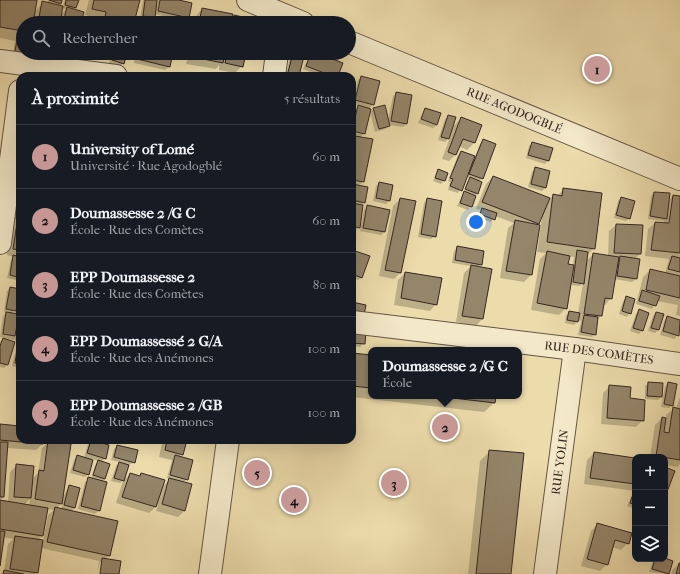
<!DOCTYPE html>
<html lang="fr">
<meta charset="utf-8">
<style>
body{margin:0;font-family:"IM FELL French Canon",serif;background:#242831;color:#f1f3f6}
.controls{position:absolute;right:12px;bottom:12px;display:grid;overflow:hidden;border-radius:8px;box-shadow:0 4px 16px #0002}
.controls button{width:36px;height:36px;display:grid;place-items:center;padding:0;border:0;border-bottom:1px solid #363941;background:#171b24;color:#f1f3f6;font:20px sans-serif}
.you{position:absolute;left:476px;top:222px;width:14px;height:14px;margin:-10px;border:3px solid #fff;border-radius:50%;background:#1a73e8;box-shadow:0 0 0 6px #1a73e833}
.badge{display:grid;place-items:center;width:26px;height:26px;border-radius:50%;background:#c59692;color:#111;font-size:13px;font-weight:700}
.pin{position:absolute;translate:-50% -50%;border:2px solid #fff;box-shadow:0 1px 4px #0006}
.popup{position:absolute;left:368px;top:347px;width:154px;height:52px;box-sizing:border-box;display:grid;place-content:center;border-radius:8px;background:#171b24;filter:drop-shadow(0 1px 3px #0005);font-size:13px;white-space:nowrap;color:#9ea1a6}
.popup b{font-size:15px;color:#f1f3f6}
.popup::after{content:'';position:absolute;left:50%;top:100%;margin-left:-8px;border:8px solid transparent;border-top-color:#171b24}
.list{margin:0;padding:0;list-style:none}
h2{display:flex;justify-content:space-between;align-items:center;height:52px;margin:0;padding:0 16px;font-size:17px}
h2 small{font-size:13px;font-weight:400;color:#9ea1a6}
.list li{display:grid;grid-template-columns:26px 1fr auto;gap:12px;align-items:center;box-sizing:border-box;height:64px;padding:0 16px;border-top:1px solid #363941}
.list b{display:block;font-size:15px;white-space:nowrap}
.list p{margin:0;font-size:13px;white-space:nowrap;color:#9ea1a6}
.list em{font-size:13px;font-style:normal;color:#9ea1a6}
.icon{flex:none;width:22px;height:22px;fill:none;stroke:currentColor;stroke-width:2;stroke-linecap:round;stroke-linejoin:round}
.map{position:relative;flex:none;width:680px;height:574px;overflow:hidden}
.search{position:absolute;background:#171b24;box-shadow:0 4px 16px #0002;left:16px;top:16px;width:340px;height:44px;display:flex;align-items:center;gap:10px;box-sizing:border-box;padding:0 14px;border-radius:22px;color:#9ea1a6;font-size:15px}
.panel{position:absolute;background:#171b24;box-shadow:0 4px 16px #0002;left:16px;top:72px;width:340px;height:372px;border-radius:12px}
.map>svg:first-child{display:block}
</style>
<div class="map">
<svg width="680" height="574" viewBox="0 0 680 574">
<rect width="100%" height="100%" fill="#ecdbab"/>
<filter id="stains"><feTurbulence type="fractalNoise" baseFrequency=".005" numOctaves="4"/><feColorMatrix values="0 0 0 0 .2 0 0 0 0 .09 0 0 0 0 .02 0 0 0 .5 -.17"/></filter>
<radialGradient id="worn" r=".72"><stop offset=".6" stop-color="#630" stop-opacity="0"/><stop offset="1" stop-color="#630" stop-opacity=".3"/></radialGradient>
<!-- shadow -->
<path fill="#0003" fill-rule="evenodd" d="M0,0H36L34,12L43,3H47L48,0H61L58,6L63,7L65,0H78L73,10L80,23H23V53L12,59L15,41L0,38ZM62,8L66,9L61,15Z
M89,0H139L133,23H99L100,19L85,15Z
M143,0H156V2L158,0H175L188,17L185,21L155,14L151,20L140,19Z
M202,9L230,20L234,17L250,23H194L196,16Z
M42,53H79L75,57L68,55L67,60L41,57Z
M96,53H106L104,55Z
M112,53H126L123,63L120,66L109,63Z
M136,53H152L169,67L165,70L134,63Z
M189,53H245L242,66L235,73L219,70V65L216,69L186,64Z
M311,53H314L337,76H322L303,69Z
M293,54L298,76H286L290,57Z
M361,77L373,104L369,109L364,133L360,138L372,140L363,182L358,186L364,202L361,205L359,227L356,230H352V140L357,136L352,134V124L355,110L360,105L352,104L358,80Z
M397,93L411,95L406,124L403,127L389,125L386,129L375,132L370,112L374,109L388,122L393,96Z
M425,109L437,125L433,128L418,123Z
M449,116L452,128L461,118L481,126L474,143L467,150L459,146L456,154L449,161L442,159L450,137L445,142L438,140L445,119Z
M483,140L482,178L478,182L477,193L468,210L457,206L464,193L467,182L470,178L467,177L458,193L448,190L450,182L448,181L458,155L461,152L475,157L480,144Z
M532,143L549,160L545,164L526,158L529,146Z
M535,168L545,188L542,191L528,187L532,172Z
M439,170L444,180L441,184L433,181Z
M20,177V281L7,278L11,260L14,257L7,255L10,231L15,226H10L12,212L18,205L13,204L18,179Z
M493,177L550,199L553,195L557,196L564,189L594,248L587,255L586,261L594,254L608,256L609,231L616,225L642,226L640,254L635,259L636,279L632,282L614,279L611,298L605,305H603L601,316L597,320L595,334L592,337L578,335L581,321L578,320L574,325L565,323L566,315L569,312L578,314L583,283L580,286L570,285L566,308L559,315L531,310L540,259L546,253L537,252L542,217L537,225L531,275L524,282L500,278L508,228L514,223L495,216L491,222L477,217L481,210L476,209L486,184ZM569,256L574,257L573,266L567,265Z
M379,183L389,201L386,204L373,201L376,186Z
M654,193L668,201L673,196L680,197V316L676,315L678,305L657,301L652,309L636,304L643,277L650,270L665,273L669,259L645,256L648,229L655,223L664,224V221L648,219L651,196Z
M621,198L629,218L626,221L614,218L618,201Z
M400,199V273L394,279L379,276L393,206Z
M427,199L435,236L431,239L418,237L424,203Z
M368,206L389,211L384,232L381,235L360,231L364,210Z
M457,247L481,264L478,267L482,319L476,326L456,322L464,273L471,266L452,263L454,251Z
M355,253L362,277L358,280L352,278V256Z
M405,273L436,304L430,311L394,305L398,280Z
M10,288L16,303L20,299V368L12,366L18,341L0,337L3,316L7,312H4L7,291ZM16,309L15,314H11Z
M626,298L630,313L627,317L619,314L623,301Z
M639,310L642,330L639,334L630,331L636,314Z
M656,313L658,330L655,333L648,331L653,316Z
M668,318L680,321V329L675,339L660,335L664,321Z
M352,331L364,343L360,347L352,346Z
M3,339L14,342L7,365L4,368L0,367V342Z
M352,354L371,356V396H495L494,403L484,412L352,397Z
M649,383L661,397L658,400L645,399V386Z
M668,383L672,405L669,408L661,407L665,386Z
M610,386L629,399L643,420L636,427L601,424L603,393Z
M680,397V464L677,467L665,465V457H650L655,425L662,418L666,419V415L673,409H676Z
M0,425L20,427V440H43L42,444L36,450L7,448L3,497L0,500Z
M152,440H186L182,454L179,457L187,479L183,483L185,510L178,517L156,511L158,505L149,513L116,503L123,481L130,474L139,476L141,474L162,487L170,479L167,478L172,460L159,457L162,443Z
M49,441L62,499L69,486L79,489L74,508L70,512L110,555L105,559L118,574H101L102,562H100L97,574L99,561L41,548L35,574H1L4,571L8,544L13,539L3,537L0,559V501L8,502L10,472L17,465L32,479L38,473L42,448ZM30,499L29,506L24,505ZM63,502L61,510L56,509ZM46,509L54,510L48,515L43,541L38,540L44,534Z
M91,441L105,458L101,462L105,479L101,482L99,510L95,514L78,509L85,482L91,479L95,465L99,461L92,459L88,474L85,477L70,473L74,460L77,456L84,458L88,444Z
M117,446L134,462L129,465L123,480L120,483L111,481L116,466L119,462L111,460L114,449Z
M490,451L510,574H468L480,461Z
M594,453L635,459V491L584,484L587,460Z
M634,492L635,493V509L627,506Z
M598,524L628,543L621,550L612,547L607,564L600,571L581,566L591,531Z
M654,559H663L668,574L649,572Z
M679,564L680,574H671L672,570Z"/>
<!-- building -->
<path fill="#95856a" stroke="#362823" d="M0,0H37L33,23H23V31L0,27Z
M49,0H62L61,4Z
M66,0H79L76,8L65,5Z
M94,0H140L134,23H104L106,12L92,9Z
M145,0H157L155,18L143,16Z
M160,0H179L192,3L189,18L158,11Z
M42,1L63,6L60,23H38Z
M67,7L84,12L81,23H63Z
M202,8L233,14L231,23H199Z
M234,15L252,19L251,23H232Z
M158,19L169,21V23H157Z
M18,35L23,36L25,58L14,56Z
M43,53H70L68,61Z
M114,53H127L124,64L112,60Z
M138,53H156L172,57L170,67L137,59Z
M193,53H225L223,63L193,57Z
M227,53H246L243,67L225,63Z
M293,53L304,56L299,76H287Z
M311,53H317L343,63L338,76H332L306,66Z
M361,76L380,81L374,105L355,100Z
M396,92L412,95L407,124L391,121Z
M358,105L371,109L365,134L352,131Z
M385,105L390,126L379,129L373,108Z
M425,108L441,113L437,125L421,119Z
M448,115L456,117L449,139L441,137Z
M461,117L482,125L475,143L463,139L456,155L448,152Z
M355,136L373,139L364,182L352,180V151Z
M483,139L496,144L483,179L469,174Z
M532,142L553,148L549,161L528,155Z
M461,151L475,156L462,191L450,186L453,179L450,178Z
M535,167L550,171L546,188L531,184Z
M438,169L448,173L445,181L435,178Z
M493,176L550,198L539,224L482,202Z
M470,177L482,182L478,194L465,189Z
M379,182L393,185L390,201L376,198Z
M352,184L368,187L365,203L352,200Z
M563,188L602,193L595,249L547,242L553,194L562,196Z
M464,191L476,196L472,207L460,203Z
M654,192L670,193L667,219L650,216Z
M673,195L680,196V253L651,250L655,222L669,223Z
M621,197L635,201L630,219L616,215Z
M400,198L416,201L401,273L385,270Z
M427,198L442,201L436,237L421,234Z
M352,203L363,205L360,228L352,226Z
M18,204H20V220L16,219Z
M367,205L390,210L385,232L363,228Z
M482,208L497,213L495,220L480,214Z
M515,220L540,225L532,275L506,271Z
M17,223L20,224V250L13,249Z
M616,224L643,225L641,254L614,253Z
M457,246L484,251L482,265L455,260Z
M577,250L588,252L584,284L573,282Z
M355,251L370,256L362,278L352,274V260Z
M547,251L570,256L568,264L574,265L567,309L537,303Z
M593,253L619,257L612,299L605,298L602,316L584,314Z
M13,255L20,257V278L10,275Z
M620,256L640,259L637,279L617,276Z
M672,256L680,258V272L668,269Z
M471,265L492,269L483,319L462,316Z
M650,269L680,276V298L646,290Z
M405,272L442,278L437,305L401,298Z
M10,287L20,289L16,311L6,309Z
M642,290L660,296L656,306L639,301Z
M626,296L635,299L631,314L622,311Z
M352,302L366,305L363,320L352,318Z
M639,309L649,313L643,331L633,328Z
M569,311L580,313L578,322L567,320Z
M6,312L19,314L15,336L3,334Z
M656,312L664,314L659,330L651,328Z
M584,315L598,317L596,335L581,332Z
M667,316L680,320L679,336L663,331Z
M352,330L366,331L365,344L352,343Z
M3,338L15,342L8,365L0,363V346Z
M19,338H20V364L15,363Z
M352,353L371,355V388L352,386Z
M648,382L663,383L662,397L647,396Z
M668,382L677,384L673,406L664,404Z
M609,385L631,387L630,398L645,400L644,421L607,418Z
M436,396H496L495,403Z
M673,407L680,409V460L656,456L662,417L666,418L664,432L669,433Z
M0,424L20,426V440H44L43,444L0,440Z
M48,440L71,444L62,504L35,499L39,470L44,471Z
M91,440L109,445L106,459L87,453Z
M167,440H187L183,455L165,450Z
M0,442H8L4,497H0Z
M117,445L138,450L135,463L114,457Z
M489,450L524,453L511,574H476Z
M594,452L635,458V484L590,478Z
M77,455L93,460L89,475L73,470Z
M175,455L193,460L188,480L170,475Z
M98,460L110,464L105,479L93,475Z
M119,462L129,465L124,481L114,478Z
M16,464L34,466L31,498L14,497Z
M665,467L675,471L665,497Z
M130,473L140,476L141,473L165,480L156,507L122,497Z
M88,477L107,482L100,511L81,506Z
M169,478L192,484L185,511L162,504Z
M69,485L80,488L75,508L64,505Z
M634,491L635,492V505L630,503Z
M0,500L48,508L43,536L0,529Z
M55,507L118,521L110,556L47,542Z
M597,523L632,533L629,544L615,540L608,565L587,559Z
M0,531H5L0,566Z
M15,536L43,540L38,573L10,569Z
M102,558L121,561L119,574H100Z
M665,558L673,561L669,574L652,569L655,559Z
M679,563H680V574H676Z
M4,570L24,574H3Z"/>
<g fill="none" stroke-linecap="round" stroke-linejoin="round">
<!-- minor casing -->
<g stroke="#645545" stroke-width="24">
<g id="minor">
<path d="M248,0L303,23"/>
<path id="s1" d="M349,42L680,179"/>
<path d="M0,61L116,76"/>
<path d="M274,76L277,53"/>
<path d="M0,243L20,91"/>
<path id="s2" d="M352,322L575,349L680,364"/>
<path d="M210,574L228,440"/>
<path id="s3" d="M545,574L575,349"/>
</g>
</g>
<!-- minor -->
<use href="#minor" stroke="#f3e8c8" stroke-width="22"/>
</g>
<g text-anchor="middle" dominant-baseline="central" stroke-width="3" stroke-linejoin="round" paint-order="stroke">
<!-- street labels -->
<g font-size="12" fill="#362823" stroke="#f3e8c8">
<text stroke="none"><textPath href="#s1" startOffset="179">RUE AGODOGBLÉ</textPath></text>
<text stroke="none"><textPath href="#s2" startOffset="249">RUE DES COMÈTES</textPath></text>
<text stroke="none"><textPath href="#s3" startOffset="113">RUE YOLIN</textPath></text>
</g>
</g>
<rect width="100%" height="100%" filter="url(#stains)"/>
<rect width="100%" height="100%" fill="url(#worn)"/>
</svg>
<div class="controls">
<button>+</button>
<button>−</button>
<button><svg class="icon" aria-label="layers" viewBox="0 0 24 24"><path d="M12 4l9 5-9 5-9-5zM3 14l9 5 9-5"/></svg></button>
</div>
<div class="you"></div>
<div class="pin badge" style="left:597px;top:69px">1</div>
<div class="pin badge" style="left:445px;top:427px">2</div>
<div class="popup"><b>Doumassesse 2 /G C</b>École</div>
<div class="pin badge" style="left:394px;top:483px">3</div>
<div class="pin badge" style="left:294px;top:500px">4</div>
<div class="pin badge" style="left:257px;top:473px">5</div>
<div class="search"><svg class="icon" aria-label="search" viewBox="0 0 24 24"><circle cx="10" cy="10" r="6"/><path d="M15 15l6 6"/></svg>Rechercher</div>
<section class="panel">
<h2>À proximité<small>5 résultats</small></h2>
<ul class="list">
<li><span class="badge">1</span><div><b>University of Lomé</b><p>Université · Rue Agodogblé</p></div><em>60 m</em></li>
<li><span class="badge">2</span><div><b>Doumassesse 2 /G C</b><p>École · Rue des Comètes</p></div><em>60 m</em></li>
<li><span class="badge">3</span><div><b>EPP Doumassesse 2</b><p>École · Rue des Comètes</p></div><em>80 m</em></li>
<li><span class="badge">4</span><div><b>EPP Doumassessé 2 G/A</b><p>École · Rue des Anémones</p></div><em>100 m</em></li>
<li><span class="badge">5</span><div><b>EPP Doumassesse 2 /GB</b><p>École · Rue des Anémones</p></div><em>100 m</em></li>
</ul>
</section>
</div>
